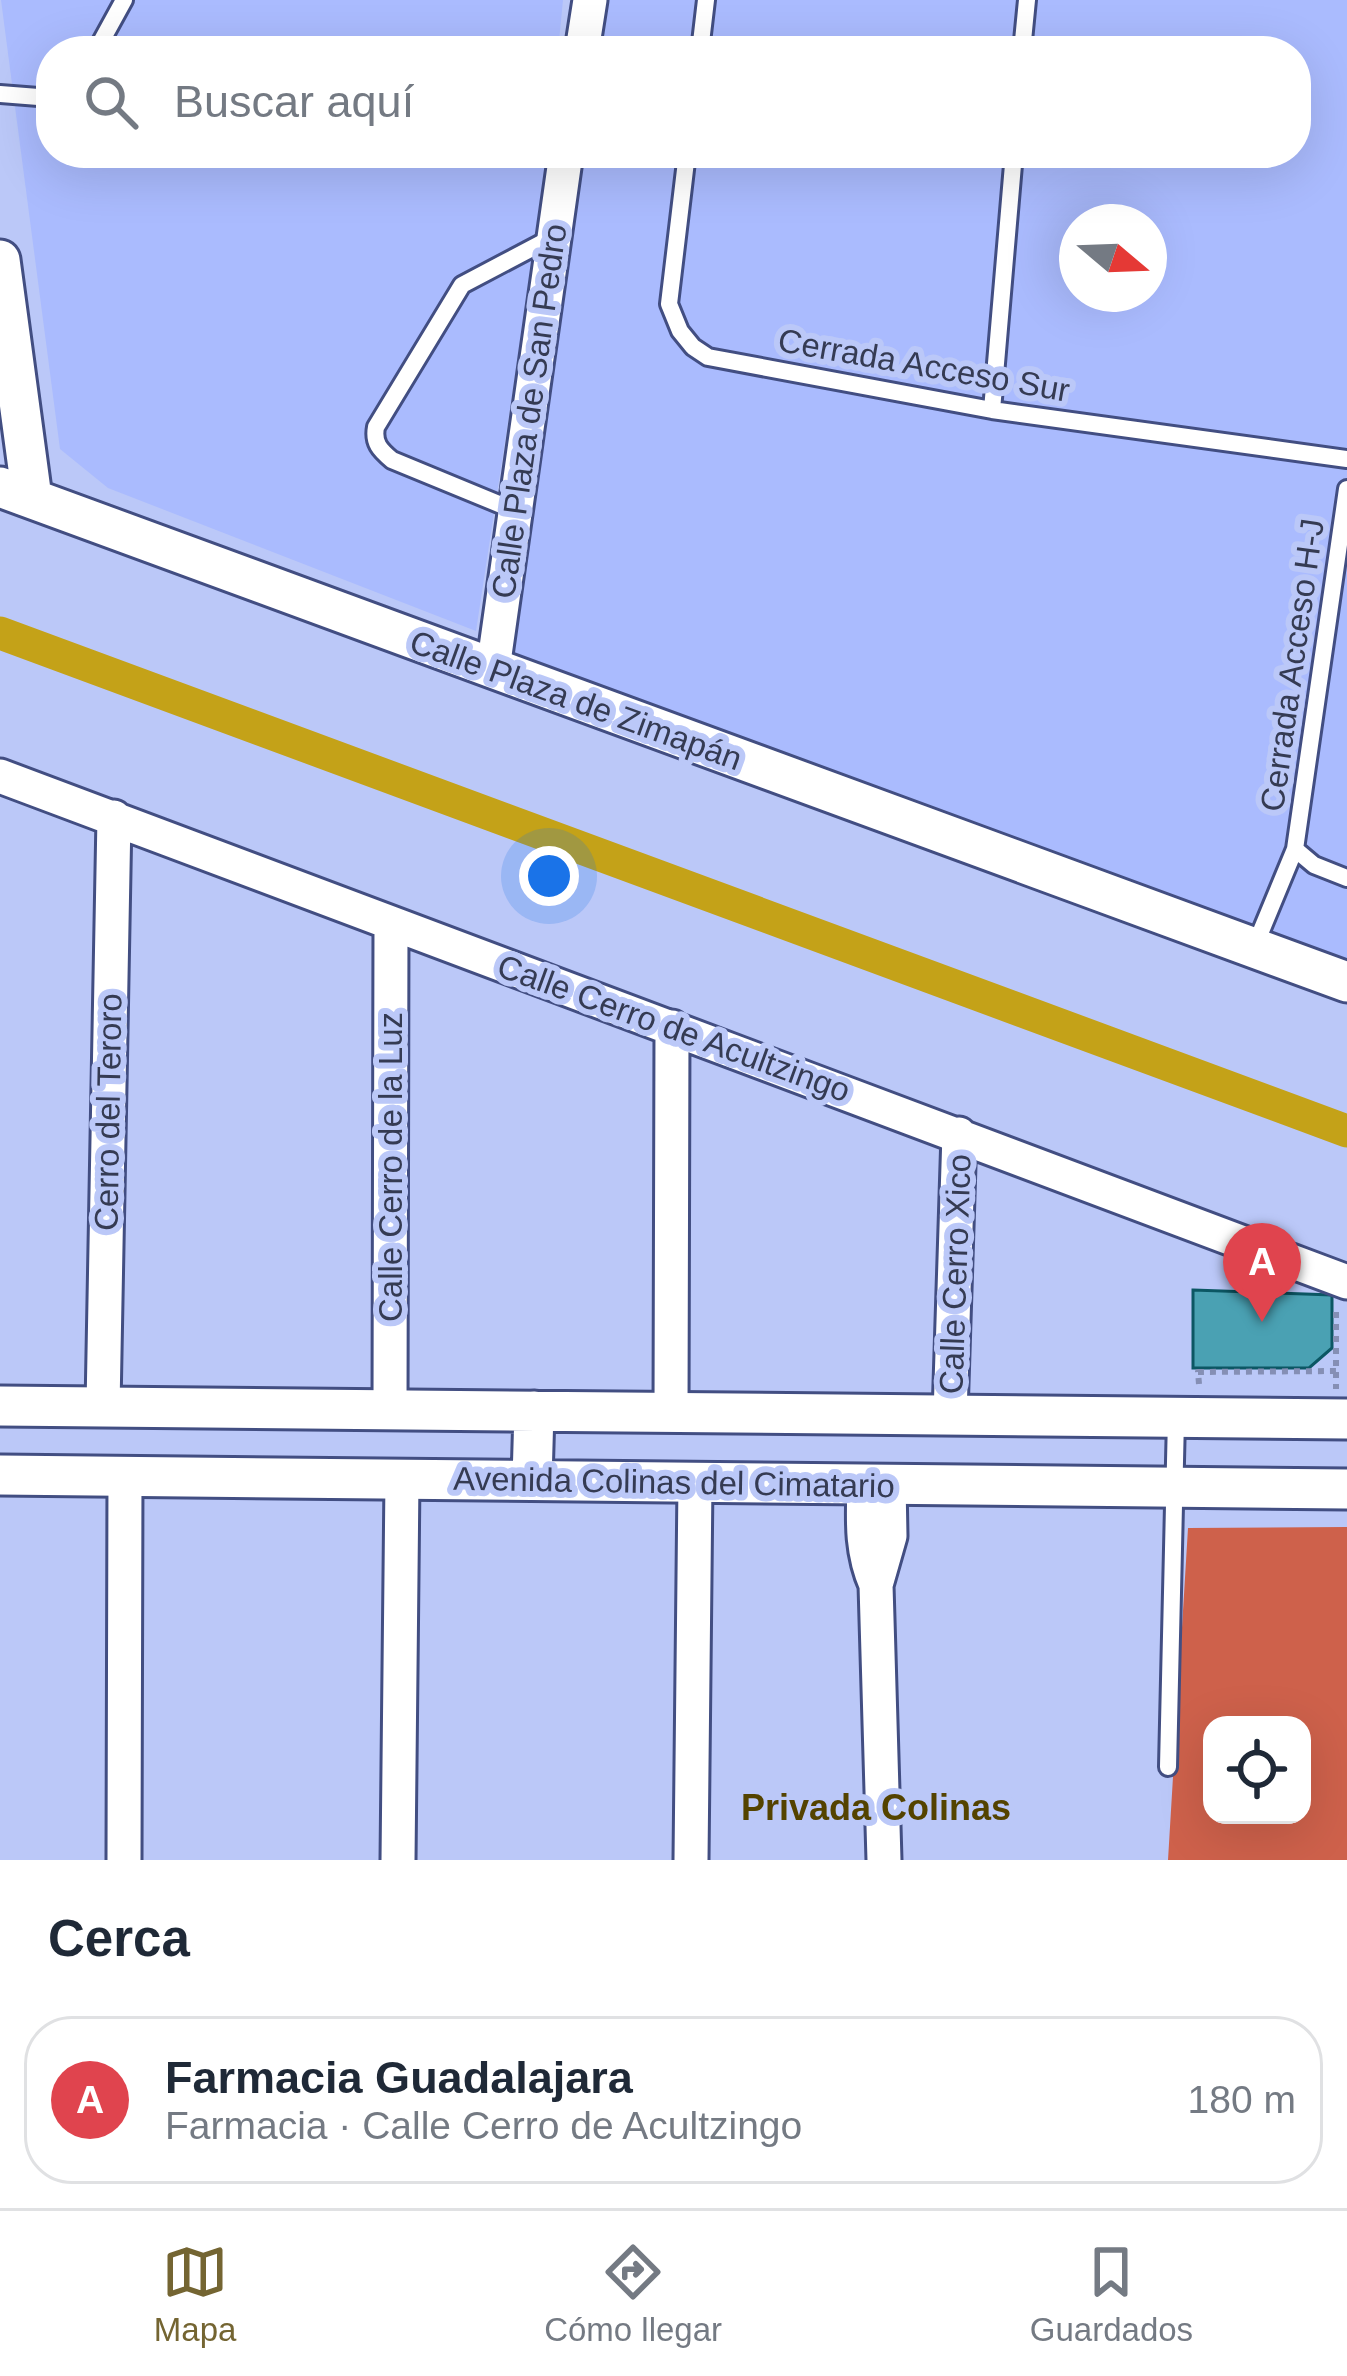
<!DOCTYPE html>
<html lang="es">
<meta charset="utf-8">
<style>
body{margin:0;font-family:Helvetica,sans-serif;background:#f6f6f7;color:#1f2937}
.controls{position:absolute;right:36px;bottom:36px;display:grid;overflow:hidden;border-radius:24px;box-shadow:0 12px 48px #0002}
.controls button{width:108px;height:108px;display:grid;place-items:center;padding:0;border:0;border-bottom:3px solid #e0e1e3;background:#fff;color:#1f2937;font:60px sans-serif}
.compass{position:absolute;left:1059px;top:204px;width:108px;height:108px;border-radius:50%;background:#fff;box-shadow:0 12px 48px #0002;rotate:109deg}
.you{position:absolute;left:549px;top:876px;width:42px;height:42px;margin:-30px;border:9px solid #fff;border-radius:50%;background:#1a73e8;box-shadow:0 0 0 18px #1a73e833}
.badge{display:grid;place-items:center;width:78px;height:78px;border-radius:50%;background:#746532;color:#fff;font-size:39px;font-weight:700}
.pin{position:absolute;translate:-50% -99px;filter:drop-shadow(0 3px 6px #0008)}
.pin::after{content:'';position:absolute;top:63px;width:42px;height:36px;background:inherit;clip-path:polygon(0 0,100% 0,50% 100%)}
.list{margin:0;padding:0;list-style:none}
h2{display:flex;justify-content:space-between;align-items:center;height:156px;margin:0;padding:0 48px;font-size:51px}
h2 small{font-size:39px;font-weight:400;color:#747a83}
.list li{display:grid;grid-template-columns:78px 1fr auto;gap:36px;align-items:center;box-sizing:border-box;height:168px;margin:0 24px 24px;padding:0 24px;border:3px solid #e0e1e3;border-radius:48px}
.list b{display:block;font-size:45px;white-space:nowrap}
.list p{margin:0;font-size:39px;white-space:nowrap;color:#747a83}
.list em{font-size:39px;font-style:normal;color:#747a83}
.icon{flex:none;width:66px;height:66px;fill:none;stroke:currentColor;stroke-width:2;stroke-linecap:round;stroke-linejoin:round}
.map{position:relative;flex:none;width:1347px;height:1860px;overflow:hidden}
.search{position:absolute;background:#fff;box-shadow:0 12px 48px #0002;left:36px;right:36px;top:36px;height:132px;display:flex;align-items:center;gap:30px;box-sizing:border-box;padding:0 42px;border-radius:48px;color:#747a83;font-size:45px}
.sheet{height:348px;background:#fff}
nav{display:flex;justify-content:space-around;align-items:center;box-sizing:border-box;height:168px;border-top:3px solid #e0e1e3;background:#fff;font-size:33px;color:#747a83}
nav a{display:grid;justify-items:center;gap:6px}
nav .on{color:#746532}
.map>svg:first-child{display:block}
</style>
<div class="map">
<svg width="1347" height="1860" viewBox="0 0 1347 1860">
<rect width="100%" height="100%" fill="#bbc8f8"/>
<!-- built -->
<path fill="#aabbfe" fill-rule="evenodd" d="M1,0H563L558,51H51V153H549L476,631L108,488L60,449Z
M606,0H1347V967L511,663L584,153H1296V51H598ZM1077,222H1149V294H1077Z"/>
<!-- forest -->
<path fill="#ce614b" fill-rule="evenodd" d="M1347,1527V1860H1168L1188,1528ZM1212,1725H1302V1815H1212Z"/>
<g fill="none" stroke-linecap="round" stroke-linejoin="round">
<!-- canal -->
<path stroke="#c4a218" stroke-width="33" d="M0,633L1347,1131"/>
</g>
<!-- building -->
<path fill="#4aa1b3" stroke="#0c5764" stroke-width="3" d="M1193,1290L1332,1295V1348L1309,1368H1193Z"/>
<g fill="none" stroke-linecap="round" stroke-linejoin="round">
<!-- service casing -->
<g stroke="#424e82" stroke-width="22">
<path id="service" d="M96,51L124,0
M700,51L706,0
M1022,51L1027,0
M0,94L51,98
M687,153L669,304L680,331L693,347L708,357L992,410L1347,459
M992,410L1014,153
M516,511L392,460C380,450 373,443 376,427L462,285L553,237
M1295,849L1314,865L1347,878
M1254,948L1295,849L1347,489
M1168,1767L1176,1418"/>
</g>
<!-- minor casing -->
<g stroke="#424e82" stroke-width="39">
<path id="minor" d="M582,51L590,0
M493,669L566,153
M0,776L1347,1282
M103,1407L114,817
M390,1410L391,924
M671,1413L672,1027
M950,1415L959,1134
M864,1484C863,1520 861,1551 876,1585
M124,1860L125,1476
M398,1860L402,1479
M691,1860L695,1482
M884,1860L876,1585L890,1536L889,1484"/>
</g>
<!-- tertiary casing -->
<g stroke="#424e82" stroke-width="45">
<path id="tertiary" d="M0,260L32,498
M0,487L1347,982
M0,1406L1347,1419
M0,1475L1347,1489
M532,1480L534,1411"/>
</g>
<!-- path -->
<path stroke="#858fb5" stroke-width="6" stroke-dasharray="6 6" stroke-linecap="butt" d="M1336,1312V1389
M1199,1384L1198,1372L1337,1371"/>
<!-- service -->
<use href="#service" stroke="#fff" stroke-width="16"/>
<!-- minor -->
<use href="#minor" stroke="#fff" stroke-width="33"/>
<!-- tertiary -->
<use href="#tertiary" stroke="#fff" stroke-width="39"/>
</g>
<g text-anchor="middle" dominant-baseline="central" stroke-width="12" stroke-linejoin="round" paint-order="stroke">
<!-- street labels -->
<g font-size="33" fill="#353b53" stroke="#bbc8f8">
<text transform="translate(924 365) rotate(10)">Cerrada Acceso Sur</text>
<text transform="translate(529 411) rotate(-82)">Calle Plaza de San Pedro</text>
<text transform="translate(1292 665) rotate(-82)">Cerrada Acceso H-J</text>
<text transform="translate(576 700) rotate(20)">Calle Plaza de Zimapán</text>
<text transform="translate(674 1028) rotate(20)">Calle Cerro de Acultzingo</text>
<text transform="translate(108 1112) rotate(-89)">Cerro del Teroro</text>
<text transform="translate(390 1167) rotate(-90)">Calle Cerro de la Luz</text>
<text transform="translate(955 1274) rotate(-88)">Calle Cerro Xico</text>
<text transform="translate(674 1482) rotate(1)">Avenida Colinas del Cimatario</text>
</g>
<!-- neighbourhood labels -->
<g font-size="36" font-weight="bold" fill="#544300" stroke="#bbc8f8">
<text x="876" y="1807">Privada Colinas</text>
</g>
</g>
</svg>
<div class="controls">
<button><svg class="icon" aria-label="locate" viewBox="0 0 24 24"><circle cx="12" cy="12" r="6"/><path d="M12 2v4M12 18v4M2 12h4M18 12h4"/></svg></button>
</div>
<svg class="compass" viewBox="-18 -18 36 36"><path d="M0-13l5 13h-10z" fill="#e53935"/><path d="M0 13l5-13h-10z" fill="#747a83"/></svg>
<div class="you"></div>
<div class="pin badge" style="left:1262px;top:1322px;background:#e0444e">A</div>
<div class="search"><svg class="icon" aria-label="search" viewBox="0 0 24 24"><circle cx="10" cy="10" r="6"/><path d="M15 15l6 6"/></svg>Buscar aquí</div>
</div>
<section class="sheet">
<h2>Cerca<small></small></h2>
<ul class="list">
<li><span class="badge" style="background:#e0444e">A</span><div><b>Farmacia Guadalajara</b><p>Farmacia · Calle Cerro de Acultzingo</p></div><em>180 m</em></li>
</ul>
</section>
<nav>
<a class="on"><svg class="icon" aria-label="map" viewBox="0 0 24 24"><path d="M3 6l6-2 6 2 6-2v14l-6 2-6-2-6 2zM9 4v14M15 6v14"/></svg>Mapa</a>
<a><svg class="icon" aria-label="directions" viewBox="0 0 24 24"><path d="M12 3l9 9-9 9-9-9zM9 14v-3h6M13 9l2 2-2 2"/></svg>Cómo llegar</a>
<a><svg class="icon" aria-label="saved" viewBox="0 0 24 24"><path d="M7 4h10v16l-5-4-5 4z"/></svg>Guardados</a>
</nav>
